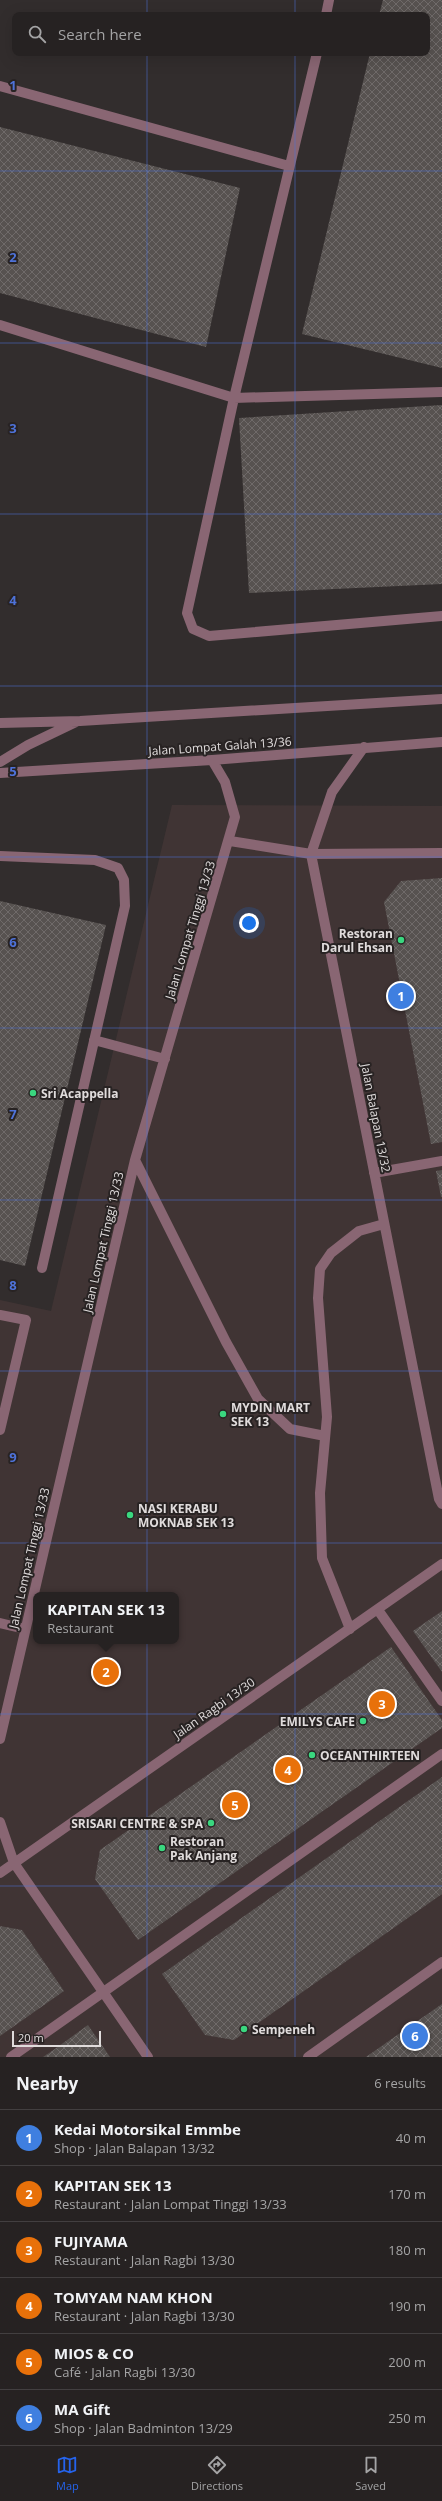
<!DOCTYPE html>
<meta charset="utf-8">
<style>
body{margin:0;font-family:"Open Sans",sans-serif;background:#2e2a2a;color:#f1f3f6}
.scale{position:absolute;left:12px;bottom:10px;width:89px;box-sizing:border-box;padding-left:4px;border:2px solid #e0dcdc;border-top:0;font-size:11px;line-height:14px;white-space:nowrap;color:#e0dcdc;-webkit-text-stroke:3px #282323;paint-order:stroke}
.you{position:absolute;left:249px;top:923px;width:14px;height:14px;margin:-10px;border:3px solid #fff;border-radius:50%;background:#1a73e8;box-shadow:0 0 0 6px #1a73e833}
.badge{display:grid;place-items:center;width:26px;height:26px;border-radius:50%;background:#2563eb;color:#fff;font-size:13px;font-weight:700}
.pin{position:absolute;translate:-50% -50%;border:2px solid #fff;box-shadow:0 1px 4px #0006}
.popup{position:absolute;left:33px;top:1592px;width:146px;height:52px;box-sizing:border-box;display:grid;place-content:center;border-radius:8px;background:#262222;filter:drop-shadow(0 1px 3px #0005);font-size:13px;white-space:nowrap;color:#a4a4a5}
.popup b{font-size:15px;color:#f1f3f6}
.popup::after{content:'';position:absolute;left:50%;top:100%;margin-left:-8px;border:8px solid transparent;border-top-color:#262222}
.list{margin:0;padding:0;list-style:none}
h2{display:flex;justify-content:space-between;align-items:center;height:52px;margin:0;padding:0 16px;font-size:17px}
h2 small{font-size:13px;font-weight:400;color:#a4a4a5}
.list li{display:grid;grid-template-columns:26px 1fr auto;gap:12px;align-items:center;box-sizing:border-box;height:56px;padding:0 16px;border-top:1px solid #423f40}
.list b{display:block;font-size:15px;white-space:nowrap}
.list p{margin:0;font-size:13px;white-space:nowrap;color:#a4a4a5}
.list em{font-size:13px;font-style:normal;color:#a4a4a5}
.icon{flex:none;width:22px;height:22px;fill:none;stroke:currentColor;stroke-width:2;stroke-linecap:round;stroke-linejoin:round}
.map{position:relative;flex:none;width:442px;height:2057px;overflow:hidden}
.search{position:absolute;background:#262222;box-shadow:0 4px 16px #0002;left:12px;right:12px;top:12px;height:44px;display:flex;align-items:center;gap:10px;box-sizing:border-box;padding:0 14px;border-radius:8px;color:#a4a4a5;font-size:15px}
.sheet{height:388px;background:#262222}
nav{display:flex;justify-content:space-around;align-items:center;box-sizing:border-box;height:56px;border-top:1px solid #423f40;background:#262222;font-size:11px;color:#a4a4a5}
nav a{display:grid;justify-items:center;gap:2px}
nav .on{color:#2563eb}
.map>svg:first-child{display:block}
</style>
<div class="map">
<svg width="442" height="2057" viewBox="0 0 442 2057">
<defs>
<pattern id="building-cross-hatch" width="8" height="8" patternUnits="userSpaceOnUse"><rect width="8" height="8" fill="#575250"/><path d="M0 0l8 8M0 8l8-8" fill="none" stroke="#6f6a69"/></pattern>
</defs>
<rect width="100%" height="100%" fill="#322d2d"/>
<!-- built -->
<path fill="#403434" fill-rule="evenodd" d="M172,805L442,806V2057H0V1300L51,1311ZM36,1595H176V1641H36Z"/>
<!-- building -->
<path fill="url(#building-cross-hatch)" d="M383,0H442V368L302,334L370,53H427V15H379Z
M0,127L240,188L206,347L0,293Z
M442,405V584L249,593L239,418Z
M442,878V1142L431,1144L384,902L401,881Z
M0,901L106,925L25,1266L0,1260Z
M442,1170V1197H441L436,1171Z
M442,1611V1672L413,1631Z
M391,1647L442,1720V1728L138,1940L95,1879L100,1850Z
M442,1777V1894L234,2040L205,2035L162,1974Z
M0,1926L22,1930L64,1991L0,2036Z
M442,2004V2057H366L403,2031Z
M88,2025L110,2057H43L52,2051Z"/>
<g fill="none" stroke-linecap="round" stroke-linejoin="round">
<!-- minor -->
<path stroke="#896673" stroke-width="10" d="M326,15L329,0
M317,53L234,398L187,613L193,629L209,636L442,616
M0,86L289,166
M0,325L234,398L442,392
M0,723L80,721L442,699
M364,747L332,792L311,854L439,1499L442,1504
M0,762L28,745L76,722
M0,773L212,760L442,742
M230,841L311,854L442,853
M0,856L95,860L118,868L124,880L125,906L42,1268
M94,1040L165,1059
M135,1160L226,1342L258,1399L290,1429L325,1436
M374,1173L442,1161
M0,1315L26,1320L0,1430
M378,1610L442,1701
M0,1623L25,1629
M350,1629L322,1558L320,1493L327,1417L318,1298L320,1269L331,1253L359,1231L384,1224
M0,1739L135,1160L235,817L225,782L212,760
M0,1822L14,1863L148,2057
M0,1873L442,1564
M11,2057L442,1754
M308,2057L442,1962"/>
</g>
<!-- grid -->
<path fill="none" stroke="#4e72d9" stroke-width="1" stroke-opacity="0.55" d="M147,0V15M295,0V15M147,53V2057M295,53V2057M0,171H442M0,343H442M0,514H442M0,686H442M0,857H442M0,1028H442M0,1200H442M0,1371H442M0,1543H442M0,1714H442M0,1886H442"/>
<!-- markers -->
<g fill="#3ad77f" stroke="#282323" stroke-width="1.5">
<circle cx="401" cy="940" r="4"/>
<circle cx="33" cy="1093" r="4"/>
<circle cx="223" cy="1414" r="4"/>
<circle cx="130" cy="1515" r="4"/>
<circle cx="363" cy="1721" r="4"/>
<circle cx="312" cy="1755" r="4"/>
<circle cx="211" cy="1823" r="4"/>
<circle cx="162" cy="1848" r="4"/>
<circle cx="244" cy="2029" r="4"/>
</g>
<g text-anchor="middle" dominant-baseline="central" stroke-width="4" stroke-linejoin="round" paint-order="stroke">
<!-- street labels -->
<g font-size="12" fill="#e0dcdc" stroke="#282323">
<text transform="translate(220 746) rotate(-4)">Jalan Lompat Galah 13/36</text>
<text transform="translate(190 930) rotate(-73)">Jalan Lompat Tinggi 13/33</text>
<text transform="translate(376 1118) rotate(79)">Jalan Balapan 13/32</text>
<text transform="translate(103 1242) rotate(-77)">Jalan Lompat Tinggi 13/33</text>
<text transform="translate(29 1558) rotate(-77)">Jalan Lompat Tinggi 13/33</text>
<text transform="translate(214 1708) rotate(-35)">Jalan Ragbi 13/30</text>
</g>
<!-- poi labels -->
<g font-size="12" font-weight="bold" fill="#e0dcdc" stroke="#282323" text-anchor="start">
<text x="393" y="933" text-anchor="end">Restoran<tspan x="393" dy="14">Darul Ehsan</tspan></text>
<text x="41" y="1093">Sri Acappella</text>
<text x="231" y="1407">MYDIN MART<tspan x="231" dy="14">SEK 13</tspan></text>
<text x="138" y="1508">NASI KERABU<tspan x="138" dy="14">MOKNAB SEK 13</tspan></text>
<text x="355" y="1721" text-anchor="end">EMILYS CAFE</text>
<text x="320" y="1755">OCEANTHIRTEEN</text>
<text x="203" y="1823" text-anchor="end">SRISARI CENTRE &amp; SPA</text>
<text x="170" y="1841">Restoran<tspan x="170" dy="14">Pak Anjang</tspan></text>
<text x="252" y="2029">Sempeneh</text>
</g>
</g>
<g font-size="13" text-anchor="middle" font-weight="bold" fill="#4e72d9" stroke="#282323" stroke-width="4" stroke-linejoin="round" paint-order="stroke">
<text x="13" y="90">1</text>
<text x="13" y="262">2</text>
<text x="13" y="433">3</text>
<text x="13" y="605">4</text>
<text x="13" y="776">5</text>
<text x="13" y="947">6</text>
<text x="13" y="1119">7</text>
<text x="13" y="1290">8</text>
<text x="13" y="1462">9</text>
</g>
</svg>
<div class="scale">20 m</div>
<div class="you"></div>
<div class="pin badge" style="left:401px;top:996px;background:#3f7fe0">1</div>
<div class="pin badge" style="left:106px;top:1672px;background:#e8710a">2</div>
<div class="popup"><b>KAPITAN SEK 13</b>Restaurant</div>
<div class="pin badge" style="left:382px;top:1704px;background:#e8710a">3</div>
<div class="pin badge" style="left:288px;top:1770px;background:#e8710a">4</div>
<div class="pin badge" style="left:235px;top:1805px;background:#e8710a">5</div>
<div class="pin badge" style="left:415px;top:2036px;background:#3f7fe0">6</div>
<div class="search"><svg class="icon" aria-label="search" viewBox="0 0 24 24"><circle cx="10" cy="10" r="6"/><path d="M15 15l6 6"/></svg>Search here</div>
</div>
<section class="sheet">
<h2>Nearby<small>6 results</small></h2>
<ul class="list">
<li><span class="badge" style="background:#3f7fe0">1</span><div><b>Kedai Motorsikal Emmbe</b><p>Shop · Jalan Balapan 13/32</p></div><em>40 m</em></li>
<li><span class="badge" style="background:#e8710a">2</span><div><b>KAPITAN SEK 13</b><p>Restaurant · Jalan Lompat Tinggi 13/33</p></div><em>170 m</em></li>
<li><span class="badge" style="background:#e8710a">3</span><div><b>FUJIYAMA</b><p>Restaurant · Jalan Ragbi 13/30</p></div><em>180 m</em></li>
<li><span class="badge" style="background:#e8710a">4</span><div><b>TOMYAM NAM KHON</b><p>Restaurant · Jalan Ragbi 13/30</p></div><em>190 m</em></li>
<li><span class="badge" style="background:#e8710a">5</span><div><b>MIOS &amp; CO</b><p>Café · Jalan Ragbi 13/30</p></div><em>200 m</em></li>
<li><span class="badge" style="background:#3f7fe0">6</span><div><b>MA Gift</b><p>Shop · Jalan Badminton 13/29</p></div><em>250 m</em></li>
</ul>
</section>
<nav>
<a class="on"><svg class="icon" aria-label="map" viewBox="0 0 24 24"><path d="M3 6l6-2 6 2 6-2v14l-6 2-6-2-6 2zM9 4v14M15 6v14"/></svg>Map</a>
<a><svg class="icon" aria-label="directions" viewBox="0 0 24 24"><path d="M12 3l9 9-9 9-9-9zM9 14v-3h6M13 9l2 2-2 2"/></svg>Directions</a>
<a><svg class="icon" aria-label="saved" viewBox="0 0 24 24"><path d="M7 4h10v16l-5-4-5 4z"/></svg>Saved</a>
</nav>
